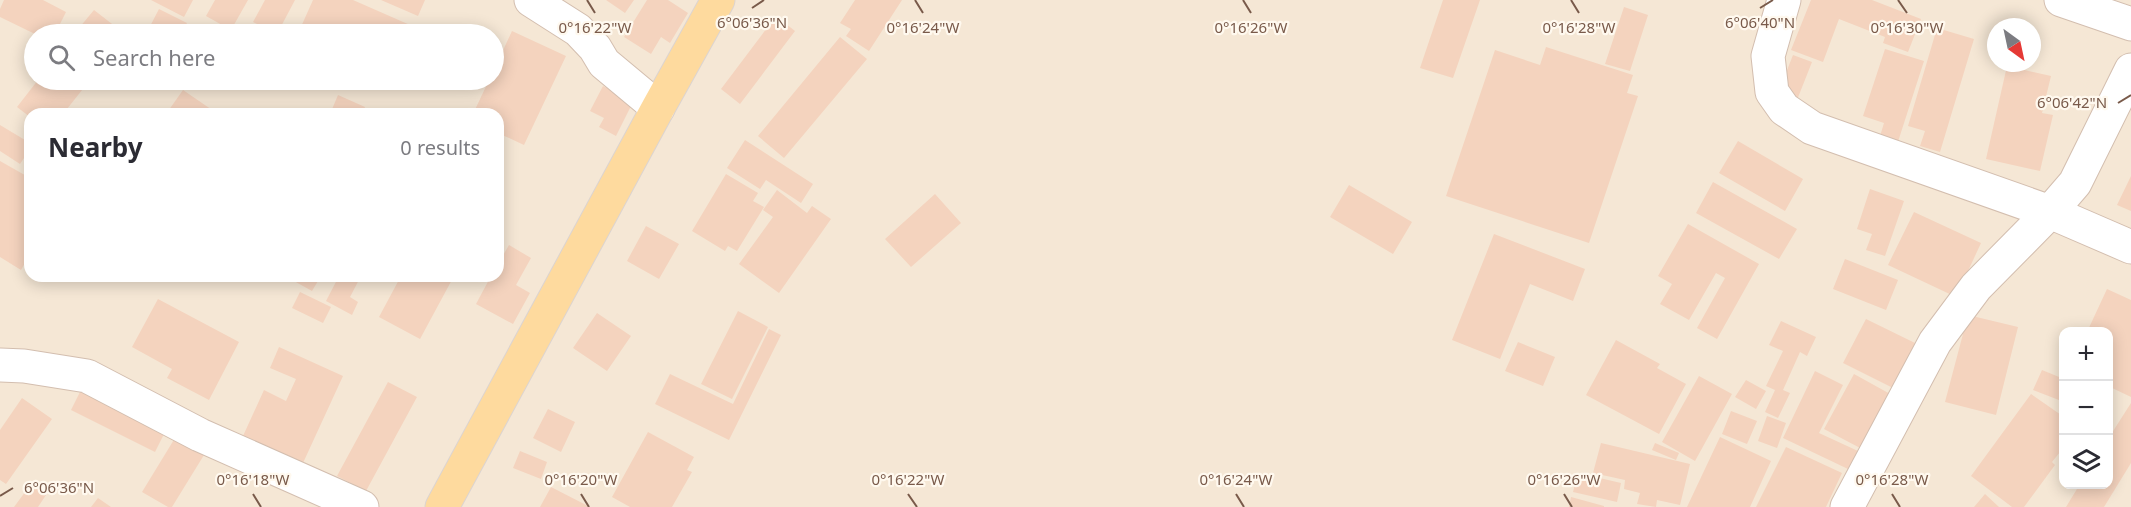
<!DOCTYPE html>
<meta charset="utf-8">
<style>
body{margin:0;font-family:"Noto Sans",sans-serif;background:#f7f7f7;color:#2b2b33}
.controls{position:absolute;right:18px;bottom:18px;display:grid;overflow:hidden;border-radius:12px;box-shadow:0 3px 15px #0003}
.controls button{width:54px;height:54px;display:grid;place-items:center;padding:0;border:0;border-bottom:2px solid #e1e1e2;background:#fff;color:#2b2b33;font:30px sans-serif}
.compass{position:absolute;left:1987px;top:18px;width:54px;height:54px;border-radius:50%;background:#fff;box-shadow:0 3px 15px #0003;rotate:147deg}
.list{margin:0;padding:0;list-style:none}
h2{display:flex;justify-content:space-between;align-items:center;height:78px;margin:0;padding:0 24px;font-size:26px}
h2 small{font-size:20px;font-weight:400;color:#7c7c81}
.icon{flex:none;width:33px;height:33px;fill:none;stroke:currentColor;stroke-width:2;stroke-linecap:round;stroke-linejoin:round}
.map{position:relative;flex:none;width:2131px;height:507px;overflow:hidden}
.search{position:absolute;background:#fff;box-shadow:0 3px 15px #0003;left:24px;top:24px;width:480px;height:66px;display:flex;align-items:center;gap:15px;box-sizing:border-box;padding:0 21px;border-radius:33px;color:#7c7c81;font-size:22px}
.panel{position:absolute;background:#fff;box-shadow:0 3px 15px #0003;left:24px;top:108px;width:480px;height:174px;border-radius:18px}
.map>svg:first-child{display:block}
</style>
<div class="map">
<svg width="2131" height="507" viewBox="0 0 2131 507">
<rect width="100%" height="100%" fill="#fdf5e7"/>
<!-- residential -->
<path fill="#f5e7d5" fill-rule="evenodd" d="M0,0H2131V507H0ZM1996,27H2032V63H1996ZM34,34H494V80H34ZM30,114H498V276H30ZM2064,332H2108V484H2064Z"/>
<!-- building -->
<path fill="#f4d3be" d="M4,0H43L66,12L55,34H35L0,17V9Z
M151,0H193L184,17Z
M215,0H248L231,30L206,16Z
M265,0H295L277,34L253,22Z
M313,0H353L410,25L406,34H311L300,29Z
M381,0H425L418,16Z
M606,0H634L625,13Z
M647,0H668L688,13L670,43L661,37L651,54L624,37Z
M855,0H902L869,51L846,36L851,29L840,23Z
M1443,0H1480L1453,78L1420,68Z
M1811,0H1872L1921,19L1908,52L1883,43L1885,37L1839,19L1823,62L1791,50Z
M1624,7L1648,15L1630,71L1605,64Z
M159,9L187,23L181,34H146Z
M94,10L125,34H74Z
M776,16L795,31L740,104L721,89Z
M1937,28L1974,39L1940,152L1920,146L1925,131L1908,126Z
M512,31L566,56L524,145L498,133V114H473L489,80H494V70Z
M840,37L867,59L784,158L758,136Z
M1546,47L1633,75L1627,93L1638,96L1589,243L1446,196L1495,50L1540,65Z
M1885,49L1924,61L1895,151L1877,146L1884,123L1863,116Z
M1793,55L1812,62L1797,100L1778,93Z
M2007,66L2051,76L2042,113L2053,115L2040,171L1986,159Z
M38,80H90L63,114H30V117L17,107Z
M187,80H209L202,90Z
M603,86L633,102L616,136L599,127L604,118L590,111Z
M183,90L218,114H166Z
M338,95L365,107L362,114H330Z
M0,125L30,143V149L20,164L0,151Z
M745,140L813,184L801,203L766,180L760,189L727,168Z
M1738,141L1803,179L1785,211L1719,173Z
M0,161L30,178V254L21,270L0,257Z
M726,174L758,193L753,201L764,207L737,251L728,246L725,251L692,231Z
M2131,176V211L2117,205Z
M1713,182L1797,229L1779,259L1696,213Z
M1349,185L1412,222L1393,254L1330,217Z
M1870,189L1904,201L1885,256L1866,250L1872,234L1857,229Z
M777,190L807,213L812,206L831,219L779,293L739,264L773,217L763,210Z
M935,194L961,223L911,267L885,239Z
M1914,212L1981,243L1956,297L1888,265Z
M1688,224L1759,264L1717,339L1697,328L1725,278L1716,273L1689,320L1660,304L1672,284L1658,276Z
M646,226L679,244L659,279L627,261Z
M1494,234L1585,269L1573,301L1530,284L1500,359L1452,340Z
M509,245L531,258L516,285L530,293L513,324L476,304L491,276H498V264Z
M1845,259L1898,280L1886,310L1833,289Z
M285,276H321L312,291Z
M339,276H361L350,297L358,302L352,315L326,301Z
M401,276H454L420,339L379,317Z
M2107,289L2131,300V397L2108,386V332H2087Z
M300,292L331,307L323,323L292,308Z
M158,299L239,342L209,400L167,378L172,369L132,347Z
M738,311L768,327L732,399L701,384Z
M597,313L631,336L607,371L573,348Z
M1968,315L2018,327L1996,415L1945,402Z
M1866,319L1915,343L1893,388L1843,363Z
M1781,321L1816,337L1807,356L1800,352L1783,390L1790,393L1778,418L1765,412L1775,390L1766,386L1783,351L1769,345Z
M769,329L781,335L729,440L655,404L670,374L733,404Z
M1616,340L1660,364L1657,368L1686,384L1659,434L1586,395Z
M1518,342L1555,357L1543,386L1505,371Z
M279,347L343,376L303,463L243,436L264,390L286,401L296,379L270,368Z
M2042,370L2064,379V402L2033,390Z
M1815,371L1843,385L1819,433L1858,451L1848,469L1783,438Z
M1854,374L1892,395L1862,449L1824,429Z
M1699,376L1732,394L1695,461L1662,442Z
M1746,380L1766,391L1756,409L1735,397Z
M388,382L417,397L366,491L337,476Z
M81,390L165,432L155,452L71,410Z
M2031,394L2064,417V447L2052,462L2055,465L2024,507H2012L1971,476Z
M22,398L52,419L6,484L0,480V430Z
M2131,403V463L2104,507H2066L2080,484H2108V439Z
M548,409L575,422L561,452L533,438Z
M1731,411L1757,421L1747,444L1722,434Z
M1767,416L1786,423L1777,448L1758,441Z
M648,432L694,457L687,470L692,472L672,507H630L612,497Z
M1720,437L1771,461L1750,507H1687Z
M175,438L204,455L172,507H168L142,492Z
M1601,443L1690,464L1680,505L1657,500L1656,507L1637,504L1640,493L1624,489L1625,480L1593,473Z
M1655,443L1679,453L1676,460L1652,450Z
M1786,447L1842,473L1826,507H1756Z
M520,451L547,462L541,479L513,468Z
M1578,473L1621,483L1617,502L1573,492Z
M31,484L46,495L38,507H14Z
M551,487L590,507H540Z
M1985,494L1999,507H1974Z
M1571,497L1604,506V507H1569Z
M98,498L111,507H91Z"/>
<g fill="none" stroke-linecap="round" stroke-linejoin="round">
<!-- street casing -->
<g stroke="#d3beaf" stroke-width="35">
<path id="street" d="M531,0L578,30L595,48L604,63L658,108
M1784,0L1768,56L1772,92L1784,109L1812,128L2050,212L2131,247
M2061,0L2131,24
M0,365L24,366L87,376L200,435L362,507
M1847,507L1935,342L1976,287L2050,212L2075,183L2131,70"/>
</g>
<!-- primary casing -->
<g stroke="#dcd4d0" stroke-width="35">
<path id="primary" d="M442,507L658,108L718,0"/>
</g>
<!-- street -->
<use href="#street" stroke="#fff" stroke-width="33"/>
<!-- primary -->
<use href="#primary" stroke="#feda9e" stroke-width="33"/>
</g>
<!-- ticks -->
<path fill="none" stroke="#795a4a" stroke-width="2" d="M587,0L595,13M915,0L923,13M1243,0L1251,13M1571,0L1579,13M1898,0L1907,13M752,8L764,0M1760,8L1773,0M2118,103L2131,95M253,494L261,507M581,494L589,507M908,494L917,507M1236,494L1244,507M1564,494L1572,507M1892,494L1900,507M0,496L13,488"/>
<g font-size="15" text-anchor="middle" fill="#795a4a" stroke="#fff9ef" stroke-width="4.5" stroke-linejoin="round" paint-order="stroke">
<text x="1760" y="28">6°06'40"N</text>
<text x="752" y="28">6°06'36"N</text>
<text x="595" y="33">0°16'22"W</text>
<text x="923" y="33">0°16'24"W</text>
<text x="1251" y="33">0°16'26"W</text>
<text x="1579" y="33">0°16'28"W</text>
<text x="1907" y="33">0°16'30"W</text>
<text x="2072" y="108">6°06'42"N</text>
<text x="253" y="485">0°16'18"W</text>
<text x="581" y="485">0°16'20"W</text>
<text x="908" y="485">0°16'22"W</text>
<text x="1236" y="485">0°16'24"W</text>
<text x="1564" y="485">0°16'26"W</text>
<text x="1892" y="485">0°16'28"W</text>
<text x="59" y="493">6°06'36"N</text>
</g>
</svg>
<div class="controls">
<button>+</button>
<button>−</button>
<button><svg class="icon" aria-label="layers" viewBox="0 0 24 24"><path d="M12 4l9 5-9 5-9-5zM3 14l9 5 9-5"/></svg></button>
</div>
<svg class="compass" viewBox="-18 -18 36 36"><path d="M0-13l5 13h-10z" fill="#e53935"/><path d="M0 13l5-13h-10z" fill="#7c7c81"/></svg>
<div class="search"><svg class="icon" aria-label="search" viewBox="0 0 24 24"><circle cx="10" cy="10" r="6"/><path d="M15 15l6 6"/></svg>Search here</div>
<section class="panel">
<h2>Nearby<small>0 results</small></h2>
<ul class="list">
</ul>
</section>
</div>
